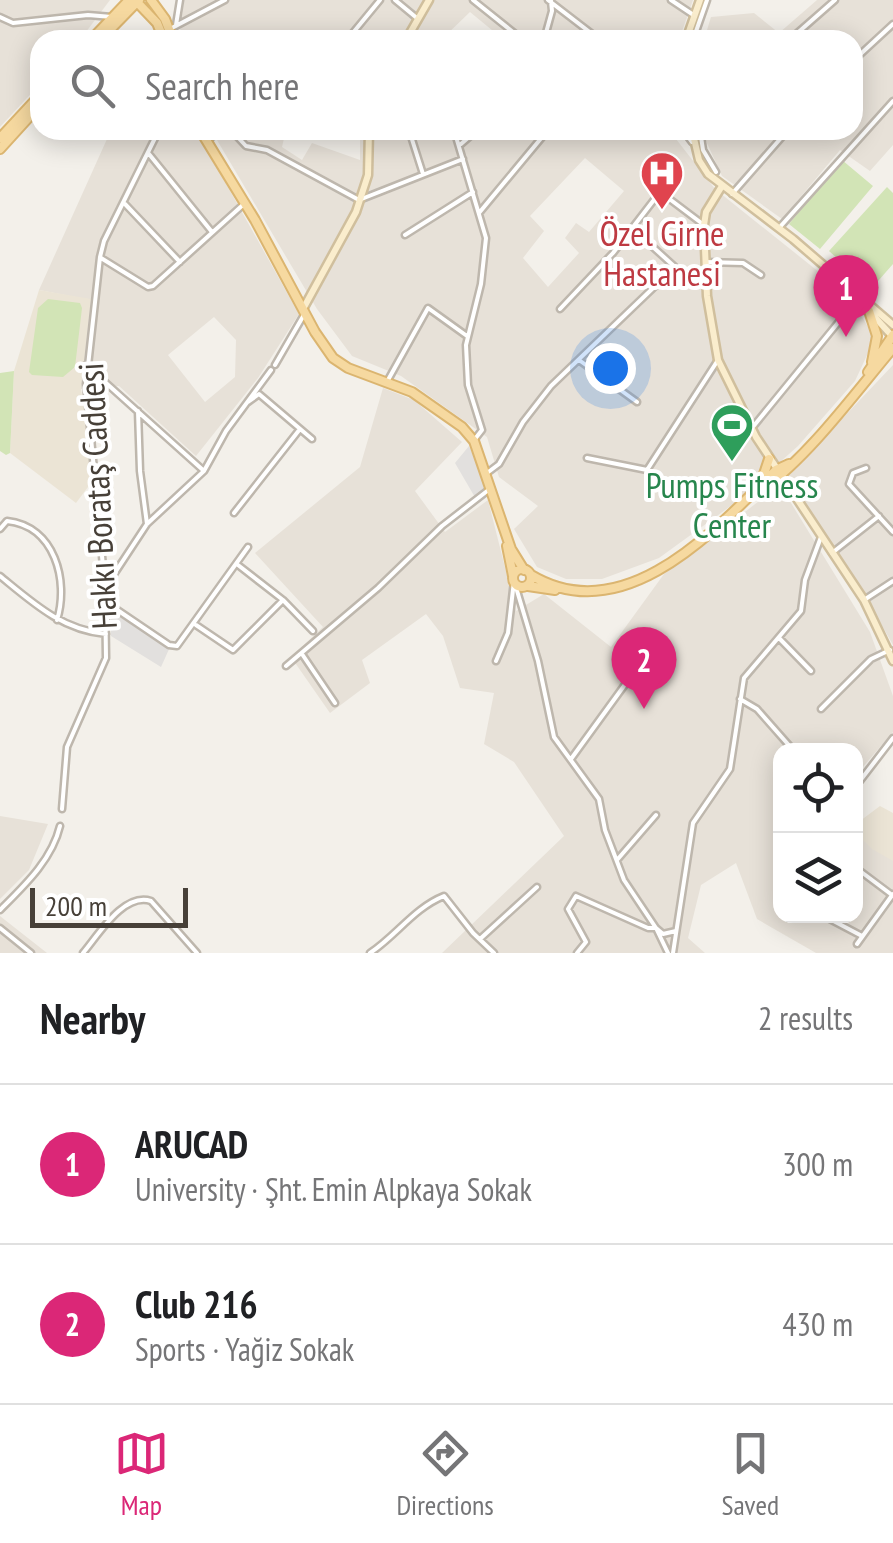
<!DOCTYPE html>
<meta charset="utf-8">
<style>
body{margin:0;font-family:"PT Sans Narrow",sans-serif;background:#f2f2f2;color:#202124}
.controls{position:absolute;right:30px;bottom:30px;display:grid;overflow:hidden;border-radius:20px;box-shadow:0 5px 25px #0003}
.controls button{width:90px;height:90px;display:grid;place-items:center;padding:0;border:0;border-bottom:2px solid #e0e0e0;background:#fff;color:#202124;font:50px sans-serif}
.scale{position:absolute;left:30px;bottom:25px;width:158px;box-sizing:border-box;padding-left:10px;border:5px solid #474038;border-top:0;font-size:28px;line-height:35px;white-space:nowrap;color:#474038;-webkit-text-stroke:8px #fff;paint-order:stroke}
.you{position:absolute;left:610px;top:368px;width:35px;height:35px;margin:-25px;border:8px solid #fff;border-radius:50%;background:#1a73e8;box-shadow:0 0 0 15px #1a73e833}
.badge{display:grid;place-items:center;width:65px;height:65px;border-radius:50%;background:#db2777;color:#fff;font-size:32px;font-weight:700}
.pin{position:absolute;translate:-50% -82px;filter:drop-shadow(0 2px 5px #0008)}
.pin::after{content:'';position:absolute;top:52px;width:35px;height:30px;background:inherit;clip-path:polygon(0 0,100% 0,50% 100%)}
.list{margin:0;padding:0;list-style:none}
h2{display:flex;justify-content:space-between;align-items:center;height:130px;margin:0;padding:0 40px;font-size:42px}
h2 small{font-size:32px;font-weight:400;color:#757577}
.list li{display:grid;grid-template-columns:65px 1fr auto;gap:30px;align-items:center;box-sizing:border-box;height:160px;padding:0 40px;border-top:2px solid #e0e0e0}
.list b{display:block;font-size:38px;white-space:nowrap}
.list p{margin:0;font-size:32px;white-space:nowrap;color:#757577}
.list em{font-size:32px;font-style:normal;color:#757577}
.icon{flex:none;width:55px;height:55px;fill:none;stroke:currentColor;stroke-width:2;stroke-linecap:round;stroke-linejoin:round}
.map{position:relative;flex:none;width:893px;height:953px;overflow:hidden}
.search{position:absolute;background:#fff;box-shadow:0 5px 25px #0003;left:30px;right:30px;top:30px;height:110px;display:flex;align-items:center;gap:25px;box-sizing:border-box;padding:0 35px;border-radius:30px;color:#757577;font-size:38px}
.sheet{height:450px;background:#fff}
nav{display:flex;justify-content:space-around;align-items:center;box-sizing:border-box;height:140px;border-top:2px solid #e0e0e0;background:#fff;font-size:28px;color:#757577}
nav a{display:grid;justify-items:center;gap:5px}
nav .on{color:#db2777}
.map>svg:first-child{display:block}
</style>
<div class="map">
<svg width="893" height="953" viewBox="0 0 893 953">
<rect width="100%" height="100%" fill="#f3f0ea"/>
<!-- residential -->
<path fill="#e7e1d8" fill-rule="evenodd" d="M0,0H110L80,40H40V84L0,127Z
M184,0H693L679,40H504L470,12L441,40H179Z
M817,0H893V145L870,171L840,150L782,219L722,176L706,141L704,130H853V40H704L711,17L754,13L779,33Z
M105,130H196L299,314L258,378L196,456L119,386L81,389L91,300L39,290L107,139ZM214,317L236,340L235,377L205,402L168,355Z
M211,130H286L282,147L302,160L312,143L360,160V135L351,130H669L715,189L849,296L875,338L855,381L798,446L732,505L659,558L602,579H566L537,567L514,529L538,506L499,477L487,437L401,376L352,356L317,309ZM585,158L624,191L589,232L576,223L565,238L579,253L548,287L523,258L544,231L530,216Z
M893,365V645L855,578L786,478Z
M383,388L414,400L462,442L415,491L445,532L488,500L516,611L544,594L611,647L664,574L780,485L870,632L893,696V732L856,775V751H780V916H856V826L893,856V953H816L757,919L736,863L701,885L688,938L705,953H442L564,836L514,762L484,744L494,693L460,688L443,636L426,614L362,660L370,683L330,713L291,657L323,627L255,553L360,467Z
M0,816L48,824L29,870L0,899Z
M0,916L5,920L47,953H0Z"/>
<!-- education -->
<path fill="#ebe4d5" d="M39,290L91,299L81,389L94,479L76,503L10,453L14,371Z
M880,806L893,813V861L872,849L856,833V824Z"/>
<!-- green -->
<path fill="#d2e4b6" d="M842,160L873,186L820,249L789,224Z
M887,187L893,193V264L871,289L829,251Z
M48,299L80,303L82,308L75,367L63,377L32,375L29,372L38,308Z
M14,371L10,453L6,455L0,451V373Z"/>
<!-- parking -->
<path fill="#e2e0de" d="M469,446L489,490L476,499L455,463Z
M110,613L125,618L170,647L161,667L111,636Z"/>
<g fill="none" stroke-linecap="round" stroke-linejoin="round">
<!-- street casing -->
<g stroke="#beb7ad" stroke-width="9">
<path id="street" d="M395,0L418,19
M473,0L523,40
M548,0L600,40
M671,0L695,16
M0,17L13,23L88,15L112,17
M176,25L180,0
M170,29L225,0
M794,36L835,0
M347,40L380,0
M544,40L552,11L551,1
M693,40L707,0
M853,61L893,24
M231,130L246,146L267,150L359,200L463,159
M409,130L423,174
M454,130L486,238L481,284L466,345L468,385L482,430L475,439
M683,130L692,142
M700,130L703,150L716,172
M208,140L221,130
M461,144L477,130
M149,154L212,232
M647,182L704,225
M732,194L788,130
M125,204L180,262
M479,213L548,130
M779,228L893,101
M405,235L473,192
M101,258L148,287L153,286L245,203
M705,262L743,263L761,275
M560,309L613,253L660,192
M579,360L637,402
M86,365L204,471
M275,365L305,313
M388,380L428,308L467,336
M248,402L259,394L312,439
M138,411L140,471L147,524
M752,428L859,297
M587,458L647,470L718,360
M866,468L853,473L849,484L893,532
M487,473L499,464L523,422L551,386L675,267L632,228
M234,513L300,429
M0,529L7,521C55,526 69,581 57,620
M832,553L879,516
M238,565L283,600L313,631
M0,576C33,603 62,630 106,634
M515,584L538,661L554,737L599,799L605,830L624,880L656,928L668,953
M105,588L147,524L204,471L226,431L271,370
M864,600L893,581
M107,603L169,645L177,646L248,547
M196,625L233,650L283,600
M779,638L811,671
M302,654L335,703
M496,661L508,633L514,581
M286,666L378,588L442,526L491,488
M740,699L757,709L794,751
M821,709L871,659L890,650
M571,759L658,639
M856,786L893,738
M62,809L67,747L106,658L105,588L86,384L100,257L104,241L159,130
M617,860L656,815
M856,868L892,895
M779,891L780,892
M0,910C24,886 52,860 60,826
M824,916L862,936
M0,928L31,953
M480,939L537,887
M857,944L893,894
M83,953C99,934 124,892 151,901L197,953
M370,953C396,936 414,908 444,896L473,933L494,953
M577,953L586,942L568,909L576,896L648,928H656L663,934L676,931
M673,953L693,823L730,769L744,678L801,611L805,580L821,537"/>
</g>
<!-- secondary casing -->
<g stroke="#d0bf9d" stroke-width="11">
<path id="secondary" d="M406,40L429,0
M686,40L700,0
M692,130L699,160L708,174L793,239L893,325
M722,186L706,212L704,225L707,296L718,360L756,437L864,600L893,661
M303,309L356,212L368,175L369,130
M872,314L892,336"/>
</g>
<!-- primary casing -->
<g stroke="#dbb570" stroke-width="12">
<path id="primary" d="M135,0L157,23L164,40
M151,0L165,19L173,40
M91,40L129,0
M100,40L139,0
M200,130L255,220L315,332L333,358L348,368L412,392L462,427L474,441L511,549L524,570
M0,138L40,95
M0,149L40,105
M869,311L877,336L872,362
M868,372L893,335
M762,480L769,459
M763,489C810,455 855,393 893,348
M507,546L513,576
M513 578a9 9 0 1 1 18 0a9 9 0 1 1-18 0Z
M531,575C624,631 715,530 776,470L789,464
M528,586L555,590"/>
</g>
<!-- street -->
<use href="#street" stroke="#fff" stroke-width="4"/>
<!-- secondary -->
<use href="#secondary" stroke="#faedcd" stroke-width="6"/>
<!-- primary -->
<use href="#primary" stroke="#f6d9a0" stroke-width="8"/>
</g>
<!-- icons -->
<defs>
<g id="hospital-pin" transform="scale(2.25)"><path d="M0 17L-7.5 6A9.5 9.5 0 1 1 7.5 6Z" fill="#e0444e" stroke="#fff"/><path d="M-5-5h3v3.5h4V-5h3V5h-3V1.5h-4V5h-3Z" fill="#fff"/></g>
<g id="stadium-pin" transform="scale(2.25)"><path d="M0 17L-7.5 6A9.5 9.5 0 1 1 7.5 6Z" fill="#2e9e5b" stroke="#fff"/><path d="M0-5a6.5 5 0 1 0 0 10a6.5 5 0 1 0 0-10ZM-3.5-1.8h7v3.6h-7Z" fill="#fff"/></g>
</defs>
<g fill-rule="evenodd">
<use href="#hospital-pin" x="662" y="173"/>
<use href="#stadium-pin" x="732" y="425"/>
</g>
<g text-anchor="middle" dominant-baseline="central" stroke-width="8" stroke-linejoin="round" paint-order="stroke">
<!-- health labels -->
<g font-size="35" fill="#be3a42" stroke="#fff">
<text x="662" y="233">Özel Girne<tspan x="662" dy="40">Hastanesi</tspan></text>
</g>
<!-- leisure labels -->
<g font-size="35" fill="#27864d" stroke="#fff">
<text x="732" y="485">Pumps Fitness<tspan x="732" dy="40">Center</tspan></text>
</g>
<!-- street labels -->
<g font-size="35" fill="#474038" stroke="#fff">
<text transform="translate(97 496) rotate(-93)">Hakkı Borataş Caddesi</text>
</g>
</g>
</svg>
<div class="controls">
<button><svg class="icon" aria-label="locate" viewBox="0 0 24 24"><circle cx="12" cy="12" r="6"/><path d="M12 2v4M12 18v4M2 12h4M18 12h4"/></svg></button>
<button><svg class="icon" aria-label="layers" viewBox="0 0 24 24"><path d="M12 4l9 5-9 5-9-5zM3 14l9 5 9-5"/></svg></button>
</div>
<div class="scale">200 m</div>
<div class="you"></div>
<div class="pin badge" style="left:846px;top:337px">1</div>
<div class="pin badge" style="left:644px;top:709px">2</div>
<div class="search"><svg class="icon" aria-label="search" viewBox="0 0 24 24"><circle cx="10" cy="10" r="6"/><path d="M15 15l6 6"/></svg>Search here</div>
</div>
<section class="sheet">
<h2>Nearby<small>2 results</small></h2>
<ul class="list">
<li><span class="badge">1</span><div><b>ARUCAD</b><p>University · Şht. Emin Alpkaya Sokak</p></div><em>300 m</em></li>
<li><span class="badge">2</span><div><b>Club 216</b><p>Sports · Yağiz Sokak</p></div><em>430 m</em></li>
</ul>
</section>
<nav>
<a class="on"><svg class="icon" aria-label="map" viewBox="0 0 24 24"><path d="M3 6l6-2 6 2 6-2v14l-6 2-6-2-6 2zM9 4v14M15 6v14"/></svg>Map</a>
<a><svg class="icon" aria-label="directions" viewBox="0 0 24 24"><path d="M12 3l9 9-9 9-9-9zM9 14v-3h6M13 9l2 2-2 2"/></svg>Directions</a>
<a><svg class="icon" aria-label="saved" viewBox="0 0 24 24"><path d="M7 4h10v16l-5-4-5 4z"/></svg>Saved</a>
</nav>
